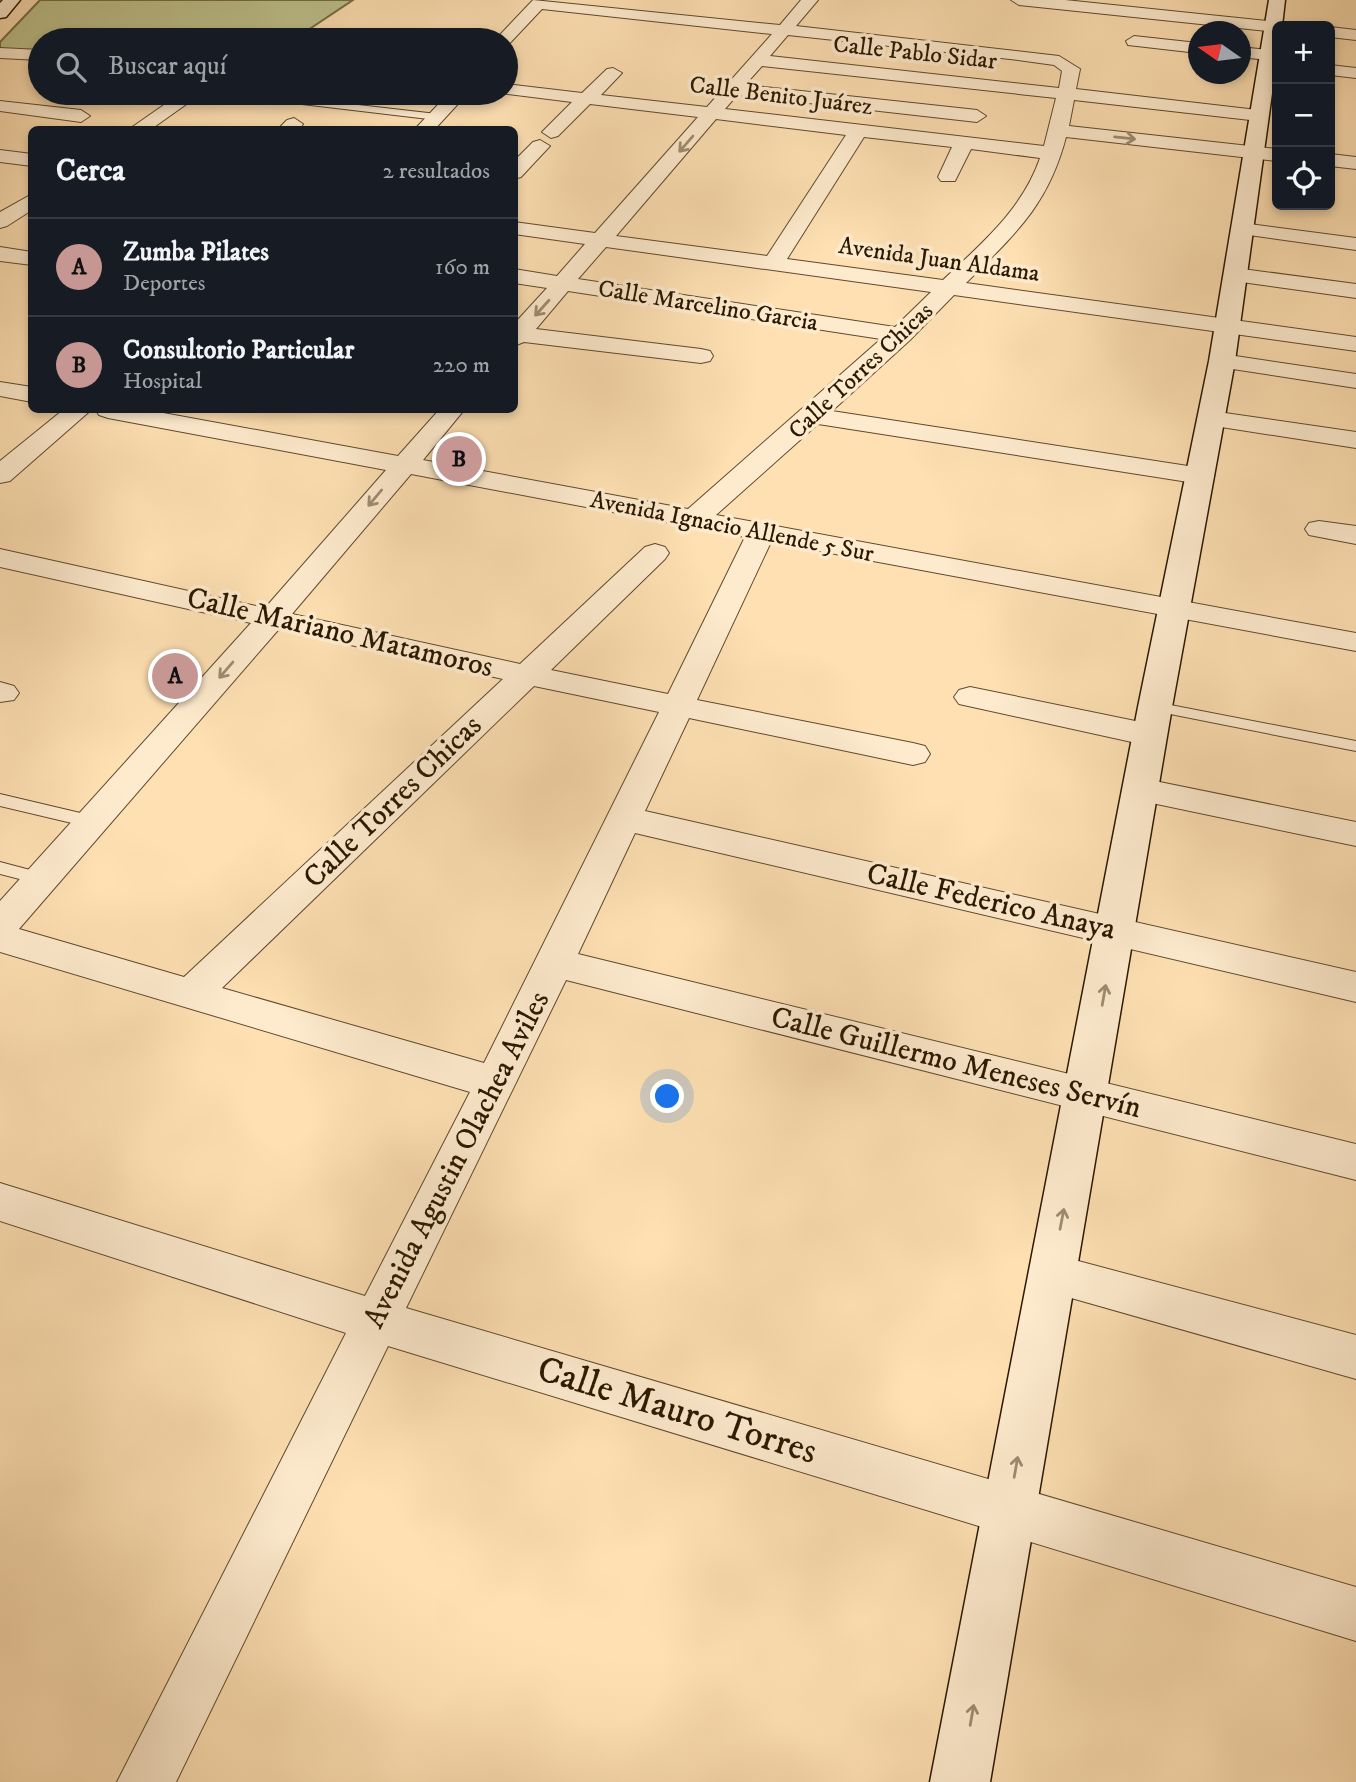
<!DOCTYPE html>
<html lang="es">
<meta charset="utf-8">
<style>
body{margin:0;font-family:"IM FELL DW Pica",serif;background:#242831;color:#f1f3f6}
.controls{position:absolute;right:21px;top:21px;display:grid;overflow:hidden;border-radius:10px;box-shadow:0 4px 10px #0003}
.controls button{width:63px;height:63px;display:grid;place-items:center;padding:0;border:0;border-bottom:2px solid #363941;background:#171b24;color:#f1f3f6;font:35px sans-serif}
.compass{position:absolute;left:1188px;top:21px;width:63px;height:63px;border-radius:50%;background:#171b24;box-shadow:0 4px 10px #0003;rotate:284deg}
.you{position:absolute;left:668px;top:1097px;width:24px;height:24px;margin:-18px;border:5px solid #fff;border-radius:50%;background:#1a73e8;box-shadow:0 0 0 10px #1a73e833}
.badge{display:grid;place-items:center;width:46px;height:46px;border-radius:50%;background:#c59692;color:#111;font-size:23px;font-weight:700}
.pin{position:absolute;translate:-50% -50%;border:4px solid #fff;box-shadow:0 2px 7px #0006}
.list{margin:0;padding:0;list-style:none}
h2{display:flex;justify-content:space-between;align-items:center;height:91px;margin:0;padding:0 28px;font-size:30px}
h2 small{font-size:23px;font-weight:400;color:#9ea1a6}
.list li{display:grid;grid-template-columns:46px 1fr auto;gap:21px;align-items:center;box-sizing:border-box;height:98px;padding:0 28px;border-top:2px solid #363941}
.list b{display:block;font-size:26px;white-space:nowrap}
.list p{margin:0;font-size:23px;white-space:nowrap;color:#9ea1a6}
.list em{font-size:23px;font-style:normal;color:#9ea1a6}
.icon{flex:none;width:38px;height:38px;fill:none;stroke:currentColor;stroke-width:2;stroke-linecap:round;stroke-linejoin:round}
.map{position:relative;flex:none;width:1356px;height:1782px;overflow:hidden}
.search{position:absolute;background:#171b24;box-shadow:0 4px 10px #0003;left:28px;top:28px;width:490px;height:77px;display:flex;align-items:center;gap:18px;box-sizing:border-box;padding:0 24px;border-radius:38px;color:#9ea1a6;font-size:26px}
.panel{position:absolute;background:#171b24;box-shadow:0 4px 10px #0003;left:28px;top:126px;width:490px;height:287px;border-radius:10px}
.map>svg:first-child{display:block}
</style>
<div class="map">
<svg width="1356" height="1782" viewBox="0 0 1356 1782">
<rect width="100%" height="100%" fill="#fee0b3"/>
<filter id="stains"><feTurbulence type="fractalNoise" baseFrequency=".00286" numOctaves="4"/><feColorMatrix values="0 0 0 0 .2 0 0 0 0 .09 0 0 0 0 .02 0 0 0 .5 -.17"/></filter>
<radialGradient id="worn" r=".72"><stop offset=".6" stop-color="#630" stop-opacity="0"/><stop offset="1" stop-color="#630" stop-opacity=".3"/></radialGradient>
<!-- green -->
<path fill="#bec38e" stroke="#746e47" stroke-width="2" d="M40,0H353L293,40H40V52L0,50V42Z"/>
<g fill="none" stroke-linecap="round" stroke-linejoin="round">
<!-- lane casing -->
<g stroke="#5f4a2d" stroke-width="2">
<path id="lane" d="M288,97L437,114L441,117L437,120L285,102Z
M1155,702L1356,741V751L1150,710L1147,707Z
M0,794L93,816L101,822L93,828L0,806Z
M0,862L49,875L52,879L43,885L0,874Z"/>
</g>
<!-- street casing -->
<g stroke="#5f4a2d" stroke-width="2">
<path id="street" d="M533,0L780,25L801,0H818L796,26L1059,56L1080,69L1076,89L1266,111L1268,115L1259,121L1074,100L1069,126L1277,149V161L1066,137C1048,206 1014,235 966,283L1356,337V351L954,295L910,340L832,411L1201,468L1211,470L1214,476L1211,482L1201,484L818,424L716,515L1356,633V651L771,542L697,700L913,743L925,746L930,754L925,762L913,765L689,718L645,811L1356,972V1002L635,833L578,954L1356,1144V1180L566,980L406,1308L1356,1587V1641L388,1346L176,1782H117L346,1333L0,1221V1183L365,1296L470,1092L0,952V901L251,623L0,567V549L265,608L386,470L108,418L99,415L96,410H147L398,456L439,410H464L423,460L688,509L881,339L568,291L536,329L701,349L710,351L713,356L710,361L701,363L524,342L514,346V324L547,288L514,283V269L557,276L585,244L514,234V222L595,233L698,117L590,104L558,136L551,138L542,132L572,102L500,93H506V84L582,93L607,69L613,68L622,73L601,95L707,107L772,34L542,9L509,44H506V40H495ZM788,35L1010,59L1054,65L1062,71L1059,88L770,56ZM762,66L1056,98L1044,146L725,109L737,95L977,122L986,116L977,110L745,85ZM716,119L846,135L767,256L616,236ZM864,137L952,147L938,177L941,181H955L971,149L1040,158C1022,210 982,243 943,280L787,259ZM606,247L931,292L895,327L578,279ZM411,474L745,537L668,694L551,670L665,559L669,553L665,547L655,544L645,547L520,664L292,614ZM279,629L503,679L184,977L19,929ZM534,686L659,712L484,1063L222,988Z
M1011,0H1065L1277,22L1285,26H1277V32L1019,5Z
M1330,27L1356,30V40L1330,37Z
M1134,36L1198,43V53L1128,45L1126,41Z
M1240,47L1268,50L1277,55L1268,60L1240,57Z
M0,48L40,50V60L0,58Z
M1330,65L1356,68V78L1330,75Z
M181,93H202L150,130H128Z
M449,93H468L434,130H414Z
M0,101L81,110L90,116L81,122L0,111Z
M294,118L303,124L299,130H277L287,120Z
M540,140L550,146L521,177L514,179V161L533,142Z
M0,150L32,154V166L0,162Z
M1330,154L1356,157V169L1330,166Z
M32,194V210L7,226L0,228V212Z
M1242,223L1356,238V250L1235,233L1231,229L1235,225Z
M0,247L32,252V265L0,261Z
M1235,268L1356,284V298L1227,280L1224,275L1227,270Z
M1222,354L1356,374V388L1213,366L1210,361L1213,356Z
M0,382L32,387V402L0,396Z
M63,410H91L10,481L0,483V461Z
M1211,411L1356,432V448L1202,424L1198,419L1202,414Z
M1319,521L1356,526V544L1309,535L1305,529L1309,523Z
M0,682L14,686L19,693L14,700L0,702Z
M970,687L1150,724L1162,727L1167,735L1162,743L1150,746L959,704L954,697L959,690Z
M1140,778L1356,822V846L1128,798L1123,790L1128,782Z
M1052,1254L1356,1335V1379L1036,1288L1029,1274L1036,1260Z"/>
</g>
<!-- secondary casing -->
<g stroke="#2a1800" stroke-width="3">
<path id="secondary" d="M3,0H20L6,17L0,18V3Z
M1269,0H1285L1282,26H1277V57L1235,361L1172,707L990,1782H930L1138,707L1209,361Z"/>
</g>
<!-- lane -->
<use href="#lane" fill="#feebce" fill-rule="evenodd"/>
<!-- street -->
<use href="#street" fill="#feebce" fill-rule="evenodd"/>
<!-- secondary -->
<use href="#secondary" fill="#feebce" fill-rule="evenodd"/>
</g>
<!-- one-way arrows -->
<defs><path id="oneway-shaft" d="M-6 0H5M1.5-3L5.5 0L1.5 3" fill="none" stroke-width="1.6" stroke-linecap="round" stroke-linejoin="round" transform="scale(1.75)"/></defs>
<g stroke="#9f8c71">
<use href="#oneway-shaft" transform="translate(1125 138) rotate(6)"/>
<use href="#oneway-shaft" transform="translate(686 144) rotate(131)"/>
<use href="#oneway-shaft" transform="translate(542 308) rotate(132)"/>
<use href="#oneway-shaft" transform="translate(375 498) rotate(130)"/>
<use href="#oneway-shaft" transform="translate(226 670) rotate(131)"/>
<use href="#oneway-shaft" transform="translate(1104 995) rotate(-80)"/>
<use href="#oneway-shaft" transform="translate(1062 1219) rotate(-79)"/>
<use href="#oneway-shaft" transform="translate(1016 1467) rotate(-80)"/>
<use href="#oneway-shaft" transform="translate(972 1715) rotate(-80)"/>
</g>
<g text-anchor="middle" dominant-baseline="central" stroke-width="7" stroke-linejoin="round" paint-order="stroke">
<!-- far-street labels -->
<g font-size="24" fill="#2a1800" stroke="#feebce">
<text transform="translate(915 53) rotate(6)">Calle Pablo Sidar</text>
<text transform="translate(781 96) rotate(7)">Calle Benito Juárez</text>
<text transform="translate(939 260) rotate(8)">Avenida Juan Aldama</text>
<text transform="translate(708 306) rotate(9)">Calle Marcelino Garcia</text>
<text transform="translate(861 371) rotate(-43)">Calle Torres Chicas</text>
<text transform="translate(732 527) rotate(11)">Avenida Ignacio Allende 5 Sur</text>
</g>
<!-- street labels -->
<g font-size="30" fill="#2a1800" stroke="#feebce">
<text transform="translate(340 633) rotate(13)">Calle Mariano Matamoros</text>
<text transform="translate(393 802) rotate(-44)">Calle Torres Chicas</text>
<text transform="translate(991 902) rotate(13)">Calle Federico Anaya</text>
<text transform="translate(956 1063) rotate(14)">Calle Guillermo Meneses Servín</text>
<text transform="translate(457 1160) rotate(-63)">Avenida Agustin Olachea Aviles</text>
</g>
<!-- near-street labels -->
<g font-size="37" fill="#2a1800" stroke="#feebce">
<text transform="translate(677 1411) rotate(17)">Calle Mauro Torres</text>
</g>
</g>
<rect width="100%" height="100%" filter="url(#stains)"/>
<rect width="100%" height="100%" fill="url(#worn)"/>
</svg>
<div class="controls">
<button>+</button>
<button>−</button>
<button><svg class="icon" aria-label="locate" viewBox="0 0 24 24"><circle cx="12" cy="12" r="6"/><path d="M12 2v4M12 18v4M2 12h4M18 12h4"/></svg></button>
</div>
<svg class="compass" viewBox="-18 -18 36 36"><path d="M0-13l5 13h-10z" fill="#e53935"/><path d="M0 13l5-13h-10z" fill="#9ea1a6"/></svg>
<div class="you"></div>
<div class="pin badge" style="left:175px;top:676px">A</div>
<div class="pin badge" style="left:459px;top:459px">B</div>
<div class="search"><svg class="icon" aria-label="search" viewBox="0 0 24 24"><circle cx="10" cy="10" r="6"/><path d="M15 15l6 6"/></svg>Buscar aquí</div>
<section class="panel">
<h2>Cerca<small>2 resultados</small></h2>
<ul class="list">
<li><span class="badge">A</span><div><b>Zumba Pilates</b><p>Deportes</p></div><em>160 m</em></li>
<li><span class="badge">B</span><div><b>Consultorio Particular</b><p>Hospital</p></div><em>220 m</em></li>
</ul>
</section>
</div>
